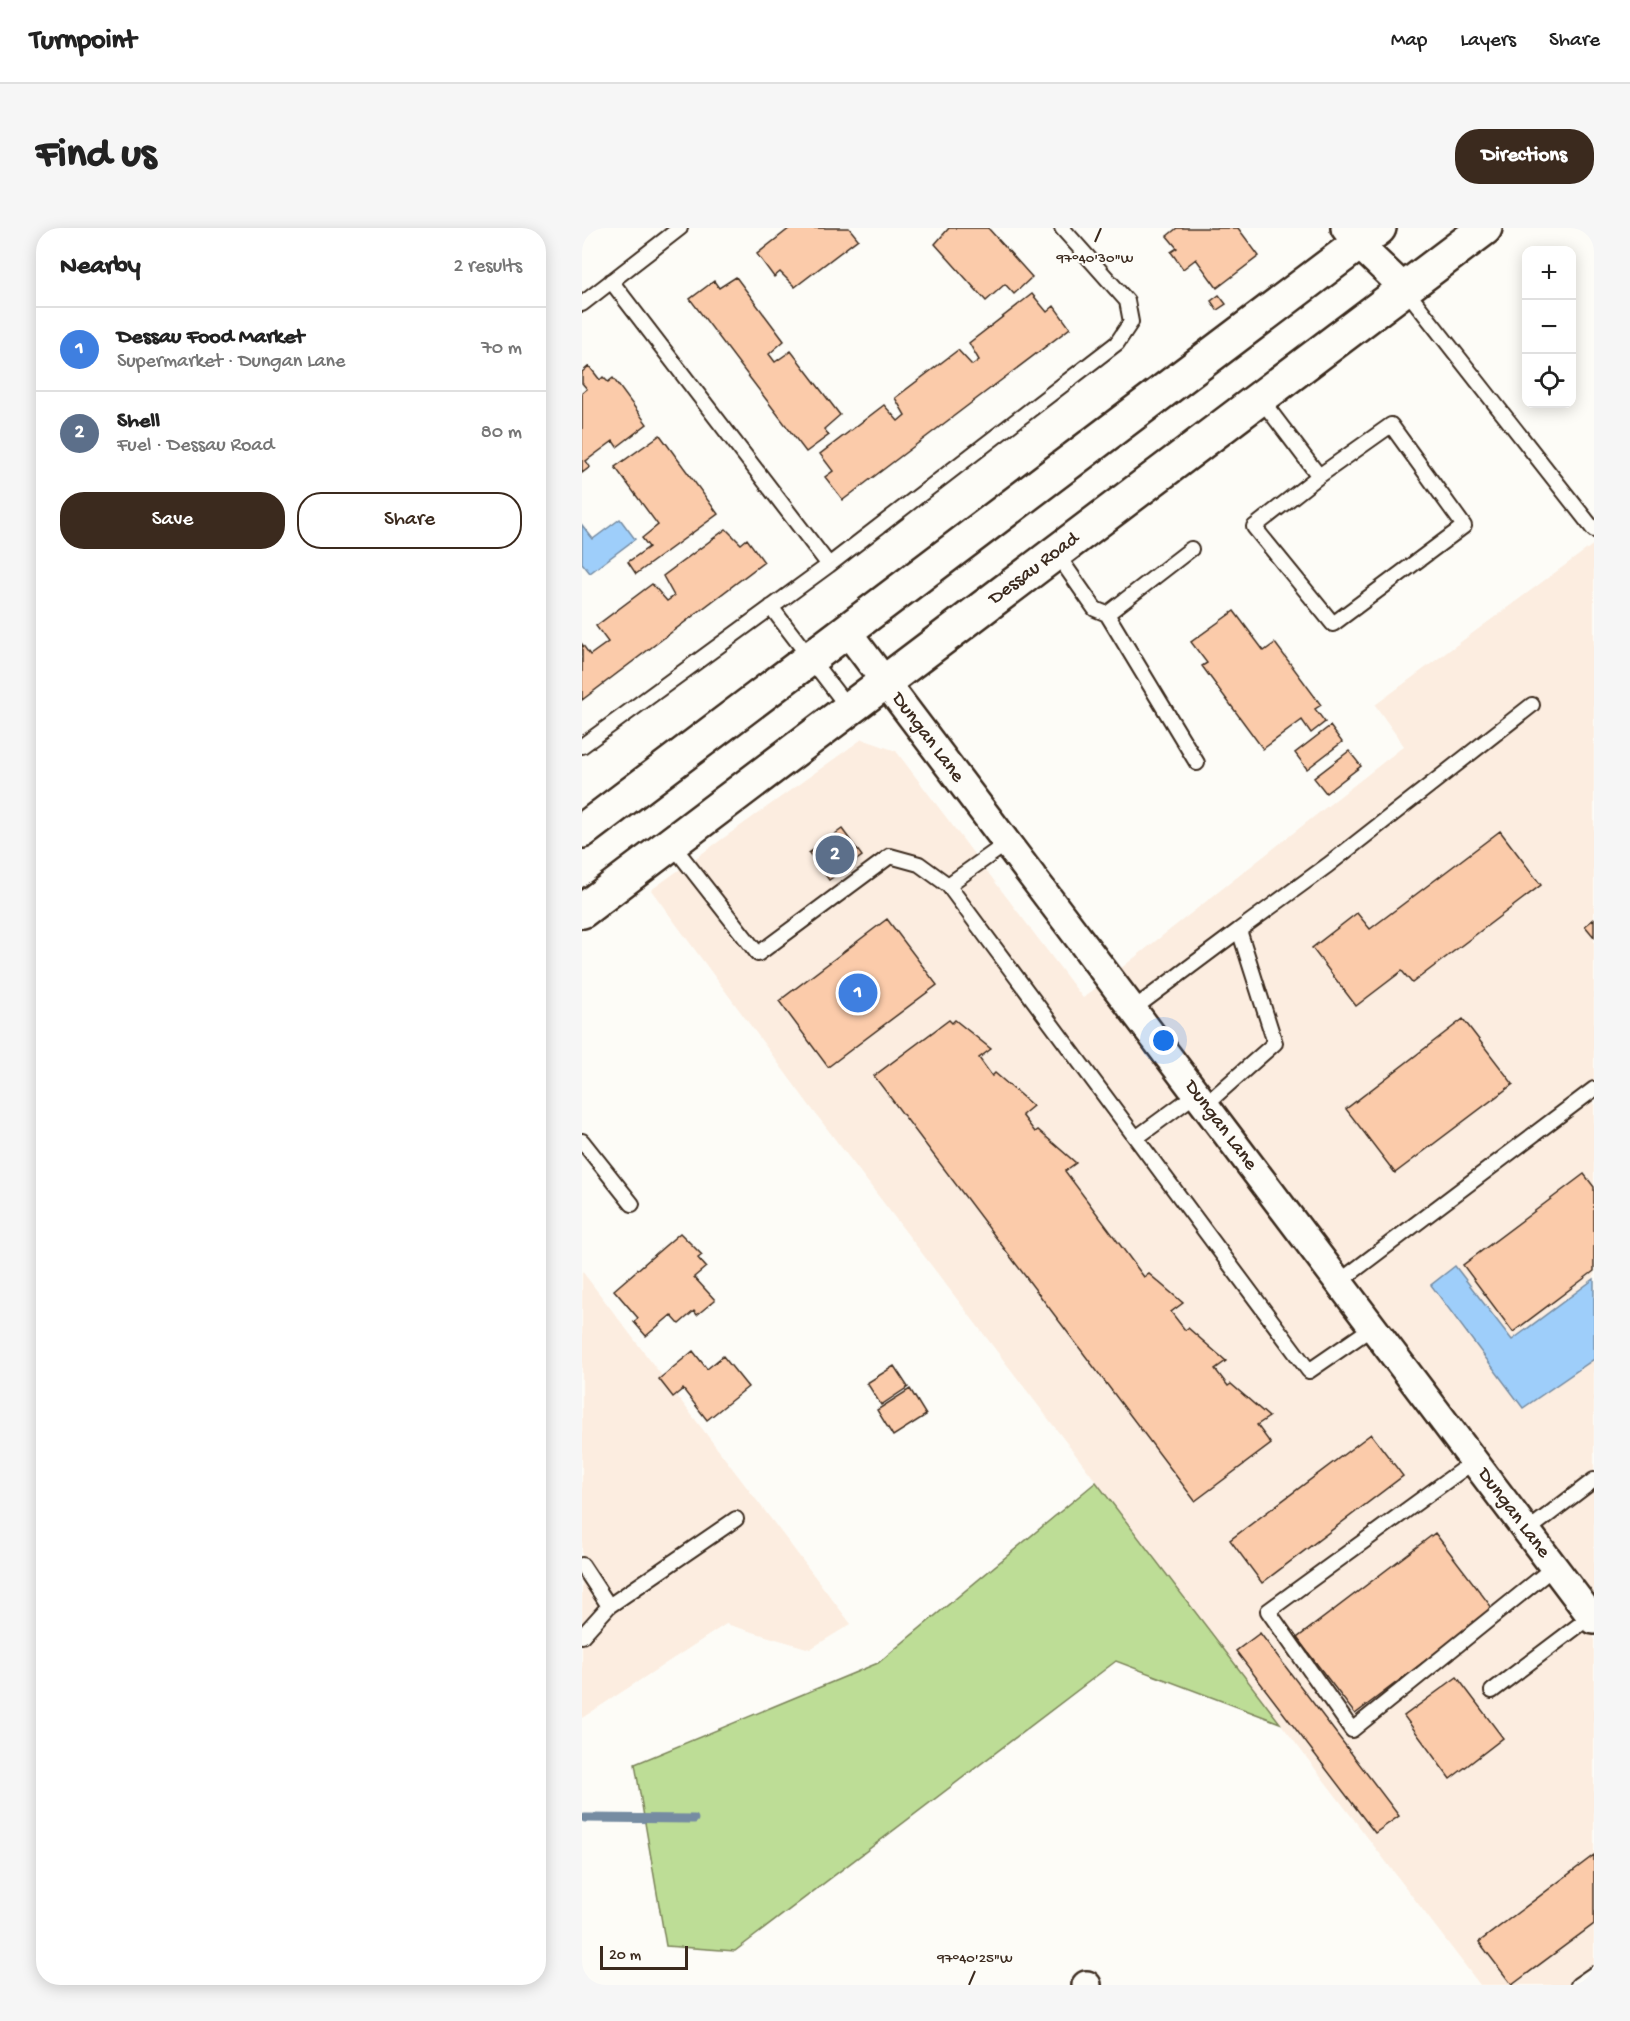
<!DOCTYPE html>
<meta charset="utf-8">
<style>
body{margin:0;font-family:"Gochi Hand",sans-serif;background:#f6f6f6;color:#222}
.controls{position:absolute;right:18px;top:18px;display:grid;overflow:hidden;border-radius:12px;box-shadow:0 3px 15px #0003}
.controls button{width:54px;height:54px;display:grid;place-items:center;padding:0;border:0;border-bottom:2px solid #e0e0e0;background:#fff;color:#222;font:30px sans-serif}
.scale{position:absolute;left:18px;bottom:15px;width:88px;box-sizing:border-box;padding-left:6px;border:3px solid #3b2a1e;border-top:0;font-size:16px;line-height:21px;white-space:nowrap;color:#3b2a1e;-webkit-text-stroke:4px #fdfcf7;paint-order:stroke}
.you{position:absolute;left:582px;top:813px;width:21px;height:21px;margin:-15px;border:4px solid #fff;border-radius:50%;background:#1a73e8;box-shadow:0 0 0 9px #1a73e833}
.badge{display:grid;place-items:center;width:39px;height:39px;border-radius:50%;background:#3b2a1e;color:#fff;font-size:20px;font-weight:700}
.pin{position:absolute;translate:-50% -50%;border:3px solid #fff;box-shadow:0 2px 6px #0006}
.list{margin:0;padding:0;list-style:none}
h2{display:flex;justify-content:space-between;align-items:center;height:78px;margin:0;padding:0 24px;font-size:26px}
h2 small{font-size:20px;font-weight:400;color:#767676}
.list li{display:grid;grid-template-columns:39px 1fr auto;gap:18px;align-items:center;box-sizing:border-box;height:84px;padding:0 24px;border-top:2px solid #e0e0e0}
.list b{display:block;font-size:22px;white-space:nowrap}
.list p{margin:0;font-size:20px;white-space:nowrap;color:#767676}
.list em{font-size:20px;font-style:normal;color:#767676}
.actions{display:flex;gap:12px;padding:18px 24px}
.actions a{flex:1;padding:14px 0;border:2px solid #3b2a1e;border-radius:24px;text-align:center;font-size:21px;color:#3b2a1e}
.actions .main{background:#3b2a1e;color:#fff}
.icon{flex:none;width:33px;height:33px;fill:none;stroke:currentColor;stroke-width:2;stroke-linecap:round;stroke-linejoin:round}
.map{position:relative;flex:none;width:1012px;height:1757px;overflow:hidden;border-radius:24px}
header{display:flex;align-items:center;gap:36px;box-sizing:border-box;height:84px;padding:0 30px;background:#fff;border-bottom:2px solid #e0e0e0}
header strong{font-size:28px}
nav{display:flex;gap:33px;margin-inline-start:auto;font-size:21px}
.intro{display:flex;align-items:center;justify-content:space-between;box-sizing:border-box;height:144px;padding:0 36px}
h1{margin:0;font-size:42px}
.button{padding:15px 27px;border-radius:24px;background:#3b2a1e;color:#fff;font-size:21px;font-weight:700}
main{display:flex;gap:36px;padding:0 36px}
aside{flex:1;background:#fff;border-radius:24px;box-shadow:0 3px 15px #0003}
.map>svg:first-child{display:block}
</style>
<header>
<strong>Turnpoint</strong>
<nav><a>Map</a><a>Layers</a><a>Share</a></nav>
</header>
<div class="intro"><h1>Find us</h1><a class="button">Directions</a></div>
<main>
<aside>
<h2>Nearby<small>2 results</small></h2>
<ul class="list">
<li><span class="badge" style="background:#3f7fe0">1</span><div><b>Dessau Food Market</b><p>Supermarket · Dungan Lane</p></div><em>70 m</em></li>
<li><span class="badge" style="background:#5c6f8a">2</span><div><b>Shell</b><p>Fuel · Dessau Road</p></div><em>80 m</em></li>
</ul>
<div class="actions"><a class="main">Save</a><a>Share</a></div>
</aside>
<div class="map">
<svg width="1012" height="1757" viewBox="0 0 1012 1757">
<rect width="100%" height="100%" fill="#fdfcf7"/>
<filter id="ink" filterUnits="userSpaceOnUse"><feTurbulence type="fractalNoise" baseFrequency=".0167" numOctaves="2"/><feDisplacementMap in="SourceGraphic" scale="12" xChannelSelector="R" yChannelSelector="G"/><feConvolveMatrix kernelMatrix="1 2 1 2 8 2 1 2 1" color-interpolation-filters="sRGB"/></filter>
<g filter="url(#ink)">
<!-- built -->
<path fill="#fcede0" d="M1012,316V1757H898L227,877L69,662L280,511L314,523L501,770L822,518L793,477Z
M0,1043L269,1396L228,1421L144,1396L0,1490Z"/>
<!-- green -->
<path fill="#bddd96" stroke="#7c845a" stroke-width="1.5" d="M514,1254L698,1495L534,1433L153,1723L84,1718L53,1536L296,1435Z"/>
<!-- water -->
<path fill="#9ecefa" stroke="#768ca2" stroke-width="1.5" d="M38,291L53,311L8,345L0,335V297L11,311Z
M873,1038L930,1112L1012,1051V1131L941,1180L849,1057Z"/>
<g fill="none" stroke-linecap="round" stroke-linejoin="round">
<!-- stream -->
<path stroke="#768ca2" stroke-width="9" d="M3,1590L112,1591"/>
</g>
<!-- building -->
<path fill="#fbcbaa" stroke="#3b2a1e" stroke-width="1.5" d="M208,0H267L276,11L213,59L198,44L192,49L175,26Z
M367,0H406L450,49L432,66L423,56L404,73L353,16Z
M595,0H656L677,28L635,60L614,31L601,41L589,24L595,20L585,8Z
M154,49L202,113L187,126L193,134L209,123L258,187L242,201L247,207L224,224L108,71L132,53L137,60Z
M450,66L465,84L472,78L488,100L261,272L243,249L251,243L238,226L302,177L316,193L323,187L313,170L376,122L390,137L397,132L387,115Z
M637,67L644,76L635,82L629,73Z
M7,138L18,152L21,149L26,154L31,150L65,196L35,219L31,213L4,233L8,239L0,245V165L5,161L0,155V144Z
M78,207L136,286L54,346L46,334L67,319L60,310L76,297L33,239Z
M144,301L159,316L165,311L182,334L0,472V416L8,427L26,414L14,398L70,356L85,373L92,368L81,348Z
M652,383L682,423L693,415L739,477L733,481L743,494L729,505L720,492L681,521L620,438L625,435L609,414Z
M748,498L760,514L725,541L713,525Z
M767,523L779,538L744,565L732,550Z
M260,601L280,628L247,652L227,625Z
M918,603L959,657L830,755L820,743L774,778L730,720L775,685L788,701Z
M305,691L355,757L246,839L197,773Z
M1012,691V709L1003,698Z
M881,791L931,856L813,945L764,881Z
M367,792L370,795L373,792L409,821L397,830L410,848L413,845L451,878L440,887L453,904L456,902L494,935L483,943L562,1049L567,1046L601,1075L589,1084L603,1102L606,1100L644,1133L633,1141L646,1158L649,1156L687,1189L675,1197L689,1216L613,1273L292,848Z
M1002,946L1012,959V1043L931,1104L881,1037Z
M98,1005L120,1027L116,1030L124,1039L112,1049L133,1072L115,1087L112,1083L97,1096L89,1087L64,1108L52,1094L56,1090L32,1062Z
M111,1123L125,1141L141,1128L166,1159L125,1192L101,1161L91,1169L77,1151Z
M312,1138L326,1159L299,1177L285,1155Z
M328,1161L344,1187L311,1208L295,1182Z
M789,1206L821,1248L680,1355L648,1312Z
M853,1305L911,1381L773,1486L715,1410Z
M678,1405L817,1588L793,1605L654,1423Z
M875,1449L921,1510L868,1551L822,1488Z
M1012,1627V1696L930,1757L897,1714Z"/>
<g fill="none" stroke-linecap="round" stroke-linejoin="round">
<!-- lane casing -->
<g stroke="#3b2a1e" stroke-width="18">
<path id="lane" d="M29,53L247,337
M823,61L1012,302
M0,76L98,0
M678,170L737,248L672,299L751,396L882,298L809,197L737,248
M474,325L513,381L525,386L609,321
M189,379L267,481
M525,386L615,535
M0,518L247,337L535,115L549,94L545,73L480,0
M89,615L176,726L308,628L337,636L366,657L425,615
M366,657L727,1143L791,1099
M657,702L746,637L950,477
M550,782L657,702L693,815L623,877
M554,910L614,866
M0,913L50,976
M757,1054L1012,861
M892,1233L686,1383L770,1502L972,1339
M945,1303L1012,1252
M0,1337L27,1378L154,1291
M0,1408L27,1378
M910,1463L1009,1388
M996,1757L1012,1746"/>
</g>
<!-- street casing -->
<g stroke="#3b2a1e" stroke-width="32">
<g id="street">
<path d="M763,0L776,16L823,61"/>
<path id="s1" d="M264,402L1012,1392"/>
<path d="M504,1757H505"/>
</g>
</g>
<!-- secondary casing -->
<g stroke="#3b2a1e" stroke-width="38">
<g id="secondary">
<path d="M0,603L797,0"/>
<path id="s2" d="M0,683L903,0"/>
</g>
</g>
<!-- lane -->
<use href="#lane" stroke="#fdfcf7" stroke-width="14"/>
<!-- street -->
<use href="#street" stroke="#fdfcf7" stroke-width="27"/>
<!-- secondary -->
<use href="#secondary" stroke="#fdfcf7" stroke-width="33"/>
</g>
</g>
<!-- ticks -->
<path fill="none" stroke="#3b2a1e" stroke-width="2" d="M513,14L519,0M387,1757L393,1743"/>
<g text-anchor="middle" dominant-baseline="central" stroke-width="4.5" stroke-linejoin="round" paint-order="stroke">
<!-- street labels -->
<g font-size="20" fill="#3b2a1e" stroke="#fdfcf7">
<text stroke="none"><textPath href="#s2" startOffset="567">Dessau Road</textPath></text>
<text stroke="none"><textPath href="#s1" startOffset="135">Dungan Lane</textPath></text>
<text stroke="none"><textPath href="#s1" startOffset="621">Dungan Lane</textPath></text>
<text stroke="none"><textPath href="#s1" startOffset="1107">Dungan Lane</textPath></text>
</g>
</g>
<g font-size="15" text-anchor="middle" fill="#3b2a1e" stroke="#fdfcf7" stroke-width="4.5" stroke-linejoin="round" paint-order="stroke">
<text x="513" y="34">97°40'30"W</text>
<text x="393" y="1734">97°40'25"W</text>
</g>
</svg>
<div class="controls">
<button>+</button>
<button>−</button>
<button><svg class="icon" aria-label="locate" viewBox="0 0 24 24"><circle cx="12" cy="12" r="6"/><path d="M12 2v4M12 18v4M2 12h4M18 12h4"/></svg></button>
</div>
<div class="scale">20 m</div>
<div class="you"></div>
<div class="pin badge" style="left:276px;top:765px;background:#3f7fe0">1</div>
<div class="pin badge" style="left:253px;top:627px;background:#5c6f8a">2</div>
</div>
</main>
